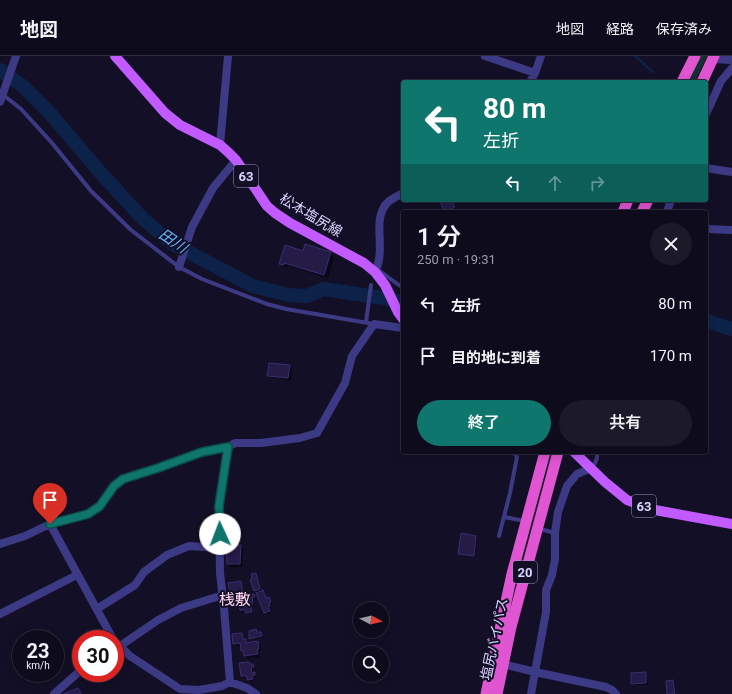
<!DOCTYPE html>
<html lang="ja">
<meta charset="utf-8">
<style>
body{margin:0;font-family:Roboto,"Noto Sans JP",sans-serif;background:#1c1929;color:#f1f3f6;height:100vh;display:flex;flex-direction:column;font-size:15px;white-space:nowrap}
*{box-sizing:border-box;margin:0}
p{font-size:13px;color:#9b9ba3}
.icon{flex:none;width:22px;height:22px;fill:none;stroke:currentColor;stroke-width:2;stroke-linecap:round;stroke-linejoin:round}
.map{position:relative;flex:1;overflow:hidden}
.drawer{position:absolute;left:401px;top:154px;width:307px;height:244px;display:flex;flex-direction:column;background:#0e0b1c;border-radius:4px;box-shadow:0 2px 10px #0003,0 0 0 1px #2e2b3b}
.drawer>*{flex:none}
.top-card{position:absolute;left:401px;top:24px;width:307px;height:122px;border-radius:4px;box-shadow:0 2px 10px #0003,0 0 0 1px #2e2b3b;background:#0f766e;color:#fff;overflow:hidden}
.needle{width:26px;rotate:97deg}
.controls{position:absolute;left:353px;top:546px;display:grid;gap:8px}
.controls a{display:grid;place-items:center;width:36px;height:36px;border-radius:50%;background:#0e0b1c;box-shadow:0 2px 10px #0003,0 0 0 1px #2e2b3b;font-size:20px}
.speed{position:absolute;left:12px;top:574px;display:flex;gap:8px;font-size:20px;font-weight:700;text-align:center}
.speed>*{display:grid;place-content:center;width:52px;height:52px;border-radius:50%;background:#0e0b1c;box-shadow:0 2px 10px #0003,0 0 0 1px #2e2b3b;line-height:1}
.speed small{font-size:10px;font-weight:400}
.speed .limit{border:6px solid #d22;background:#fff;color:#111}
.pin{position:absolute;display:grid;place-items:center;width:34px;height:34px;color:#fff;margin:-41px -17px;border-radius:50% 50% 50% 0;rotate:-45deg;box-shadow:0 0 4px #0007}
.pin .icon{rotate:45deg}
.me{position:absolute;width:44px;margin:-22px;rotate:358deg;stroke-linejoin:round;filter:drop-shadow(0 0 3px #0008)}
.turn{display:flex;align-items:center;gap:14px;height:84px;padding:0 16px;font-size:18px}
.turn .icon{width:52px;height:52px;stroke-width:2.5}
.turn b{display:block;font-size:28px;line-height:34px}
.lanes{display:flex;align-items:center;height:38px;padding:0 16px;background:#0003;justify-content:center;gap:20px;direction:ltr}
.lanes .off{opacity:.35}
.round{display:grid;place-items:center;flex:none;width:42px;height:42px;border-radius:21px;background:#1c1929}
.headline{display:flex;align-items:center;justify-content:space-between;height:68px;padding:0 16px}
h1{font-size:24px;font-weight:600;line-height:30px}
.action{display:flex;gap:8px;margin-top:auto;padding:8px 16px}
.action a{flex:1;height:46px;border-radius:24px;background:#0f766e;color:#fff;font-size:16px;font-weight:600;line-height:46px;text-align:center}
.action a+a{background:#1c1929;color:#f1f3f6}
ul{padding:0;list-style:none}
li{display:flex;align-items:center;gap:12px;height:52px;padding:0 16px}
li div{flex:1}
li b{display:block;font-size:15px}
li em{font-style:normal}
header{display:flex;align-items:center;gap:24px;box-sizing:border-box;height:56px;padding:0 20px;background:#0e0b1c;border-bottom:1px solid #2e2b3b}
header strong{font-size:19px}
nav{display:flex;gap:22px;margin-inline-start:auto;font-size:14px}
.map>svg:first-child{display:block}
.green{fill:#12302f}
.shadow{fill:#0007}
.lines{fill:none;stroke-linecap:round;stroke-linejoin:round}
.stream{stroke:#0c2248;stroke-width:2.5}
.river{stroke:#0c2248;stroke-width:14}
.building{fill:#241b47;stroke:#3b2d73}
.service{stroke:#3d3a85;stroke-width:4}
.minor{stroke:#3d3a85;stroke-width:8}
.primary{stroke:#c25bff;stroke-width:10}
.trunk{stroke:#e055d1;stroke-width:11}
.route-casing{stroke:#0a4d48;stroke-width:10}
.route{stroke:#0f766e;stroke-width:7}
.labels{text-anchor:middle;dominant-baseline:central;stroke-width:4;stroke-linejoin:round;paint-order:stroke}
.shield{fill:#130f26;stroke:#9e99be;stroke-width:1}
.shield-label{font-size:13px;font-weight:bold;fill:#d9d4ff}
.street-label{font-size:14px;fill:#d9d4ff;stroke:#130f26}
.water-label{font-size:15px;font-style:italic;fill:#62b6ff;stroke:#130f26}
.quarter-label{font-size:16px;fill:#ffd6f0;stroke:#130f26}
</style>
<header>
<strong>地図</strong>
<nav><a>地図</a><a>経路</a><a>保存済み</a></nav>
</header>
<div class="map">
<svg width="732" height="638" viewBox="0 0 732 638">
<rect width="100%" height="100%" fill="#130f26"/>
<path class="green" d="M699 0H707L695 26H686Z"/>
<path class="shadow" d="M440 144H457L453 147 456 152 447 156Z
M303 196 330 197 334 201 328 222 288 210 287 212 284 211 280 207Z
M289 310 292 313 291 324 271 322 268 320Z
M476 480 477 482 475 501 461 499 459 498Z
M241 490 243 493 242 511H230L227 508Z
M256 518 257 520 261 536 264 537 267 543 269 542 272 548 270 549 271 552 269 553 271 557 267 558 257 536 255 534Z
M241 526 242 528 245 541 254 539 256 540V542L253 543 254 549 252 550 253 557 248 558 246 555 242 556 241 554 238 541 233 542 232 540Z
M256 575 262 579 263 581 252 584 250 582Z
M242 578 248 588 258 586 261 589V595L259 596 260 601 248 602 242 594 241 590H237L234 587Z
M249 607 254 611V612H252L253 617 256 619V621H253L254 624 250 625 248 621 243 622 242 620Z
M646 617 647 619 648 629H634L632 628Z
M673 625 675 626 676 638H668Z"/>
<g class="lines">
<path class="stream" d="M635 0 653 16"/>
<path class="river" d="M0 14 24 31 49 56 99 115 142 162 173 188 253 230 289 239 307 240 323 233 384 242 403 246
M706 265 732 273"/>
</g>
<path class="building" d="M439 144H454L452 145 455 151 445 156Z
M467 154 487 155V156H467Z
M305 188 331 196 324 219 284 207V209L279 208 285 189 303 195Z
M269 307 290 309 288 322 267 320Z
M461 477 476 480 474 500 458 498Z
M226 489H241L240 508H227Z
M256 517 260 533 254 535 250 524 252 523 251 518Z
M241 525 243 538 231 541 228 527Z
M263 534 266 542 269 541 271 546 269 547 270 550 268 551 270 555 264 557 256 537Z
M254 538 255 541H252L253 548 251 549 252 556 246 557 245 554H240L237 541Z
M256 573 257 576H261L262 580 249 583V575Z
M242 577 243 583H246V587L258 585 259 593H257L258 598 244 600 243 595H241L240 587 233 588 232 578Z
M249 606 250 608H253L254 611H251L252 617 255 616V619L252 620 253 623 247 624V620H241L239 607Z
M646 616V627L631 628V617Z
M673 624 675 638H667L666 625Z
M78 632 81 638H63Z"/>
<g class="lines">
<path class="service" d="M2 38 21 53 52 87 91 135 131 174 179 211 202 223 267 248 286 253 374 268
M377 213 403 232
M366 266 371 229
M592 412C595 407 599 402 596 396
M504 461 525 465
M544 474 555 477
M499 480 510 437 517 401 513 396"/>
<path class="minor" d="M485 0 535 17
M713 3 732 4
M530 26 535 17 541 0
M0 46 16 0
M706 58 721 25 732 12
M220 89 228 0
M706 112 732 116
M667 156 671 144
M706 173 732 174
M179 211 192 171 213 132 236 104
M375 216C387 192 371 165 387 147 391 143 398 140 403 137
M228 391 219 450 220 517 224 552 230 626
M592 412 577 418 567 430 558 456 555 477V503L552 519 546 534V556L535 616 606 631 612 634 616 638
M50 468 113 583
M0 488 25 480 50 468 88 458 100 449 113 430 123 423 158 412 202 396 228 391 235 387H261L300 382 317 377 345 327 352 300 374 268 403 272
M96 552 100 551 135 529 144 516 167 499 189 490 220 492
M0 558 77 519
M115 585 130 600 180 633 199 634 222 630 230 626
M120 590 158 564 181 552 223 539
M502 608 535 616 531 638
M230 626 247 632 256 638
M54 638 81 614"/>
<path class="primary" d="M115 0 165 57 180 69 220 89 228 96 236 104 267 150 275 157 290 167 364 207 375 216 385 229 398 256 403 263
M574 396 605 426 627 444 655 454 732 468"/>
<path class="trunk" d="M682 26 695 0
M702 26 714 0
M623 156 628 144
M642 156 648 144
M486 638 512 518 545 396
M497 638 511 571 558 396"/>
</g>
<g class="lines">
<g class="route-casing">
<path id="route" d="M50 468 88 458 100 450 114 430 123 423 158 412 202 396 228 391 219 450 220 478"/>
</g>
<use href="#route" class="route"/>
</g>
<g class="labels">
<g class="shield">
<rect x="234" y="109" width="24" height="22" rx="3"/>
<rect x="632" y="439" width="24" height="22" rx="3"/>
<rect x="513" y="505" width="24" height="22" rx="3"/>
</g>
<g class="shield-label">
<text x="246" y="120">63</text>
<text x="644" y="450">63</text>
<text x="525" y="516">20</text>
</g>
<g class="street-label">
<text transform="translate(311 159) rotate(31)">松本塩尻線</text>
<text transform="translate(494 583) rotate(-78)">塩尻バイパス</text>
</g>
<g class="water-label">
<text transform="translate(173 185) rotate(34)">田川</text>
</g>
<g class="quarter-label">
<text x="235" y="543">桟敷</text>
</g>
</g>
</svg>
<div class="controls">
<a><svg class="needle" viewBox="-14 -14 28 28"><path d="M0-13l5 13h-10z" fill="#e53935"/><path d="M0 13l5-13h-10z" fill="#9b9ba3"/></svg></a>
<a><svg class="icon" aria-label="search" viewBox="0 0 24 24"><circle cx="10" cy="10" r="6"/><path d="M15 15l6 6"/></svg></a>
</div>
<div class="speed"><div>23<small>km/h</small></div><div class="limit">30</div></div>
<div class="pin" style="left:50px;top:468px;background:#d93025"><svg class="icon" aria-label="arrive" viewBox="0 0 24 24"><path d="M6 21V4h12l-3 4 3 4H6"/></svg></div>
<svg class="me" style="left:220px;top:478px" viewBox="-20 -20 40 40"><circle r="19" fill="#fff"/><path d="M0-13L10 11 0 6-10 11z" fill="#0f766e"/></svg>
<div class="top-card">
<div class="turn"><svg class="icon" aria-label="left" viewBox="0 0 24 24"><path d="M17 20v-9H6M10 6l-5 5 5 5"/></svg><div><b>80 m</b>左折</div></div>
<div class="lanes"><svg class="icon" aria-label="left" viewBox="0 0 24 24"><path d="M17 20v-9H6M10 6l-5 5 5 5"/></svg><svg class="icon off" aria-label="ahead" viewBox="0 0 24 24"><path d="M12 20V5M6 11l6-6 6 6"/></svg><svg class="icon off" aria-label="right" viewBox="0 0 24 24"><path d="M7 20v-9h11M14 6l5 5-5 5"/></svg></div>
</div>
<section class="drawer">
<div class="headline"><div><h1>1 分</h1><p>250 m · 19:31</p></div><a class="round"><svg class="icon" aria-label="close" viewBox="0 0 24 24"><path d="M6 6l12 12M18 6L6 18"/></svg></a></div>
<ul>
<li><svg class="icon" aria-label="left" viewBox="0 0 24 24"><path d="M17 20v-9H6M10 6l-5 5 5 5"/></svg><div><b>左折</b></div><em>80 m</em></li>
<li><svg class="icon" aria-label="arrive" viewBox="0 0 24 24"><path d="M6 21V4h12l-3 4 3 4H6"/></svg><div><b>目的地に到着</b></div><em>170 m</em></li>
</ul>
<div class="action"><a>終了</a><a>共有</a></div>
</section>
</div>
